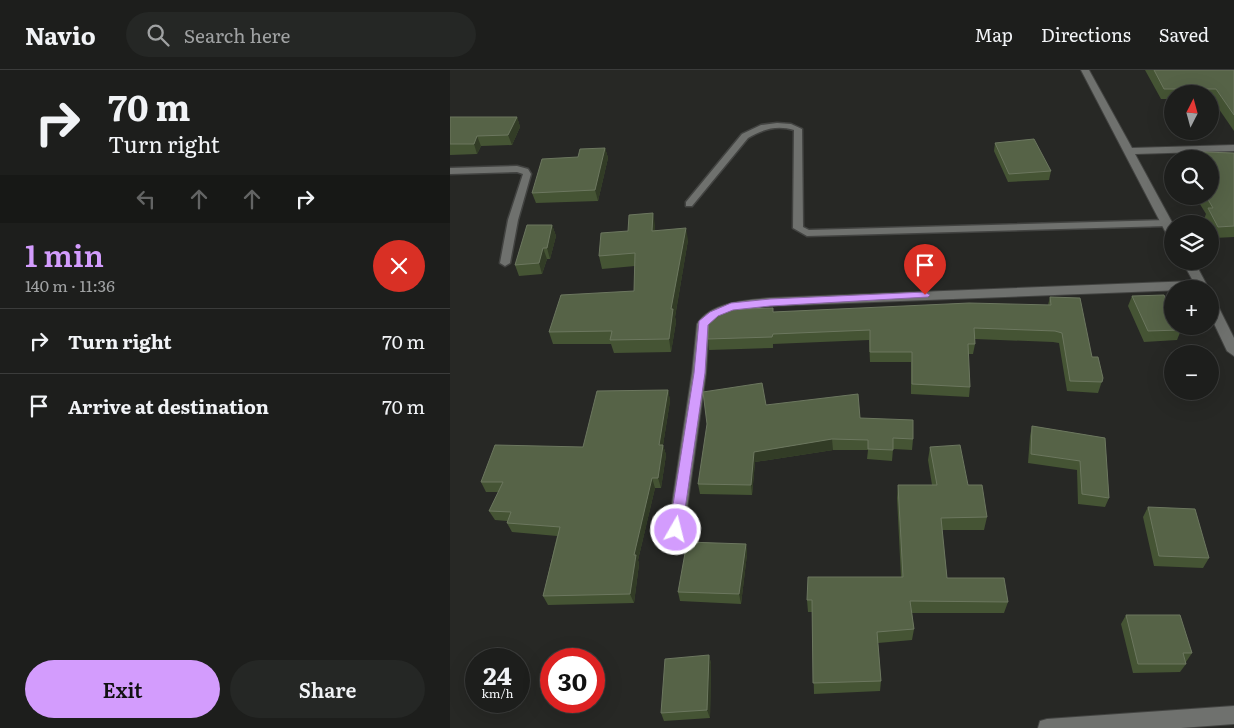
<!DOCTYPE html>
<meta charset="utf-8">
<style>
body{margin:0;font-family:Literata,serif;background:#252725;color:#f1f3f6;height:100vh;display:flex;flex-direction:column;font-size:19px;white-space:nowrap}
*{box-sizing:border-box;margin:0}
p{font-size:16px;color:#a0a2a3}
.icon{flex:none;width:28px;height:28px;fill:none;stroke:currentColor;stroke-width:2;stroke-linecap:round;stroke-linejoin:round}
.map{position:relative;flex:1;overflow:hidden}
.drawer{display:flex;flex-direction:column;background:#1d1e1c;width:450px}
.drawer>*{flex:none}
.hud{background:#1d1e1c;color:#f1f3f6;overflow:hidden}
.needle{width:32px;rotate:6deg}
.controls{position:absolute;left:714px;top:15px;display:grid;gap:10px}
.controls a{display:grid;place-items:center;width:55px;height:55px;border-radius:50%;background:#1d1e1c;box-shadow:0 5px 20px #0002,0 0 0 1px #3b3c3b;font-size:25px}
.speed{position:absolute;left:15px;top:578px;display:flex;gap:10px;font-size:25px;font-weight:700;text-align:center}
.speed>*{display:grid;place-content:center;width:65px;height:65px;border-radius:50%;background:#1d1e1c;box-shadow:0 5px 20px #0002,0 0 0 1px #3b3c3b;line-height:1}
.speed small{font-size:12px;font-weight:400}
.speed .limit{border:8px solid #d22;background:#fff;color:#111}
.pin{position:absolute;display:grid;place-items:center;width:42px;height:42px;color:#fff;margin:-51px -21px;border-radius:50% 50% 50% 0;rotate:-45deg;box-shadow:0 0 5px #0007}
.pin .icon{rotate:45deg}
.me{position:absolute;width:55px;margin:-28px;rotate:8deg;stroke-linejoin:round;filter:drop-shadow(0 0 4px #0008)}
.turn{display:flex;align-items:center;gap:18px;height:105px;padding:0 25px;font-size:22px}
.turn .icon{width:65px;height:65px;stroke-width:2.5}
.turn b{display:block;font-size:35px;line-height:42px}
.lanes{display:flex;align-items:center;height:48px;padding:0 25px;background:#0003;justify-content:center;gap:25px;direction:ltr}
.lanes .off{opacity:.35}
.round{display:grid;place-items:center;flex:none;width:52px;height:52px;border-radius:26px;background:#252725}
.overview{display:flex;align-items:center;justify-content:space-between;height:85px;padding:0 25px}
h1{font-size:30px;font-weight:600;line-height:38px;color:#d39cfd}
.action{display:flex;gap:10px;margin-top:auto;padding:10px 25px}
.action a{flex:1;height:58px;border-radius:30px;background:#d39cfd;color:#111;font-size:20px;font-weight:600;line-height:58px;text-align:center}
.action a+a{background:#252725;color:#f1f3f6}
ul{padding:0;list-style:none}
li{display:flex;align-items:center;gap:15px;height:65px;padding:0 25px;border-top:1px solid #3b3c3b}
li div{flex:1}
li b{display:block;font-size:19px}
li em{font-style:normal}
header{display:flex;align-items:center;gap:30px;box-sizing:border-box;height:70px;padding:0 25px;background:#1d1e1c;border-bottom:1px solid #3b3c3b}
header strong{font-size:24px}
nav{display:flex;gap:28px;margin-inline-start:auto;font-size:18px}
.search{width:350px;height:45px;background:#252725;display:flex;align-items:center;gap:12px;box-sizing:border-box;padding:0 18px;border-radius:28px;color:#a0a2a3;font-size:19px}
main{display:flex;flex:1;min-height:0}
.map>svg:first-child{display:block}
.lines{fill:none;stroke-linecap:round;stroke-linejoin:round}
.service-casing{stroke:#424341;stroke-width:3}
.minor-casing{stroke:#424341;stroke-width:2}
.service{fill:#6f716e;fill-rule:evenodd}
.minor{fill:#6f716e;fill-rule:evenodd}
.wall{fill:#455434}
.shaded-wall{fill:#323c26}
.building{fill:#566347;stroke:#6c775f}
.route{fill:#d39cfd;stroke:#8965a4}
</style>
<header>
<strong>Navio</strong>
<div class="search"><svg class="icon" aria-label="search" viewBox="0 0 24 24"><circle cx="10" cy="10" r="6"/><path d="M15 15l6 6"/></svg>Search here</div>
<nav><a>Map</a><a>Directions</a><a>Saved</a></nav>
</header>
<main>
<section class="drawer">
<div class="hud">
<div class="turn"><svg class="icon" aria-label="right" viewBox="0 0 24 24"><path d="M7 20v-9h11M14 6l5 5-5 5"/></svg><div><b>70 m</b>Turn right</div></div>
<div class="lanes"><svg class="icon off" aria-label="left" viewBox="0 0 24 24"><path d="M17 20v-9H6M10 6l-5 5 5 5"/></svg><svg class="icon off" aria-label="ahead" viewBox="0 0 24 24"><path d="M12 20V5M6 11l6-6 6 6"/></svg><svg class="icon off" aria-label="ahead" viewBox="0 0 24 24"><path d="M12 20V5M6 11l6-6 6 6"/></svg><svg class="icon" aria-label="right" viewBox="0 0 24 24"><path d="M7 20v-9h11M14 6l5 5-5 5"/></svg></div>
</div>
<div class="overview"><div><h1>1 min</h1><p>140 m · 11:36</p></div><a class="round" style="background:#d93025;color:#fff"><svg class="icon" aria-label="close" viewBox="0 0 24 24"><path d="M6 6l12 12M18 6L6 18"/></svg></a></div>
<ul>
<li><svg class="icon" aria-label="right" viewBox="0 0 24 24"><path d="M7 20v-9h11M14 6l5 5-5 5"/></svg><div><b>Turn right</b></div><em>70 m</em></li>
<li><svg class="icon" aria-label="arrive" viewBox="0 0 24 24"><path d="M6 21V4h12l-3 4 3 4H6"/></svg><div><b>Arrive at destination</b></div><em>70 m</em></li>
</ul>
<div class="action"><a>Exit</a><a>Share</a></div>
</section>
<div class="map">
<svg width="784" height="658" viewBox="0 0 784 658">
<rect width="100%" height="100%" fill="#272825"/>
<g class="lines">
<g class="service-casing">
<path id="service" d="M327 53 341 54 352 59 353 157 359 160 717 150 722 153 717 156 357 166 343 158 344 60C327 55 313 59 298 68L242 136H236V132L292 64 311 55Z
M67 96 78 99 81 104 68 150 60 193 55 196 50 193 58 150 73 104 67 102 0 104V98Z"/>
</g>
<g class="minor-casing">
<path id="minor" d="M631 0H639L682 78 784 75V81L685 84 723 154 722 166 716 163Z
M732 191H744L759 219 320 236C297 239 277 241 259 256L256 303 234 460 232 465 226 467 220 465 218 460 242 303 247 254C261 232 297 230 320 228L743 211Z
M760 228 766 232 784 268V286L777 281 760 245Z
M784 636V654L731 658H588L590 651 597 649Z"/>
</g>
<use href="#service" class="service"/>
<use href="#minor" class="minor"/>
</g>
<path class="wall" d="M695 0H784V61L762 29H760V24H722V29H711Z
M0 47H67L70 57 62 75 31 76 27 84 0 85Z
M545 73 601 101 599 110 558 112 544 81Z
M155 78 158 88 148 131 86 133 82 123 128 87Z
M753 82 784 83V167L764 168 760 160V154H756L754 149 756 144 745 126H760V89H750Z
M102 155 106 166 100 189H97L92 204 69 206 65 195Z
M205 155V160L238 170 225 247 226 252 221 282 164 283 161 274H103L99 262 184 221 185 196 152 199 149 186 178 161Z
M682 226 731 260 727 270 694 272 678 236Z
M600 227 642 287 653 308 648 323 617 321 609 273 603 272 525 269V274L523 284H518L520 317 519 327 461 324V292H420L419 270 323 274V278L259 280 258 269 323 242 598 235Z
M218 320 220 331 213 375 216 385 211 418H205L188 490 189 494 184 533 98 535 93 526 107 466 62 462 57 453V451L45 450 39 441 49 422H36L31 412 133 377Z
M316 335 463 369 462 380 443 379 442 391 417 389 418 380H383L305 392 302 425 250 424 248 414Z
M582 356 655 368 659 428 655 437 628 434 627 400 578 393 580 366Z
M480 377 518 415 537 447 534 460H492L497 508 558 532 554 543H462L464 559 462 570 428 573 431 611 430 621 364 624 362 542H358L357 530 451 507 447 428 448 415H482L478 390Z
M698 437 759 488 753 498 704 496 693 447Z
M296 474 297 484 291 534 230 531 228 522Z
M676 545 742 583 736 592V594L730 602 683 603 671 554Z
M259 585 261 594 260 648 214 651 211 643Z"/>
<path class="shaded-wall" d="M67 47 70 57 62 75 58 65Z
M27 66 31 76 27 84 24 74Z
M155 78 158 88 148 131 145 120Z
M203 143 205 155V173L202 161Z
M102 155 106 166 100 189 97 178Z
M236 158 238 170 225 247 226 252 221 282 219 269 221 239Z
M93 178 97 189 92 204 89 193Z
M218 320 220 331 213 375 216 385 211 418 208 408 209 375Z
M382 369 383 380 305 392 302 425 301 415 304 382Z
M202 408 205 418 188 490 189 494 184 533 180 524 184 485Z
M296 474 297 484 291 534 289 524Z
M259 585 261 594 260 648 257 640Z"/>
<path class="building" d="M704 0H784V45L766 19H714Z
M0 47H67L58 65 27 66 24 74H0Z
M584 69 601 101 559 104 545 73Z
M155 78 145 120 82 123 92 89 128 87 130 79Z
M753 82 784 83V156L768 157 758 138H763L756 126H760V111H765L760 98V89H756Z
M203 143 202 161 236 158 221 239H223L219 269 160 270 162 261 99 262 111 225 184 221 185 183 149 186 151 163 178 161 179 145Z
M77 155H102L97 178H93L89 193 65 195Z
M714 225 722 242V256H729L731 260 698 261 682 226Z
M600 227 630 228 642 287H648L653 308 652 312 620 311 612 263 605 261 524 258 525 274H518L520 317 462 314V282H420V260L323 264 322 267 258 269 259 247 269 240 323 238V242L519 233 601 235Z
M312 313 316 335 408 324 410 348 463 350V369L443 368V380L418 379V370L382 369 304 382 301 415 248 414 257 354 253 322Z
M218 320 209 375H213L208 408H202L184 485H186L180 524 93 526 110 457 57 453 61 442 39 441 53 412H31L45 375 133 377 147 321Z
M582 356 655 368 659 428 632 424 630 391 581 384Z
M510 375 518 415H532L537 447 491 448 497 508H554L558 532 460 531 464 559 427 562 431 611 363 613 362 530H357L358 507H453L448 415H487L480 377Z
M698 437 745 439 759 488 709 486Z
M237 472 296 474 289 524 228 522Z
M676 545H730L742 583H733L736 594H688Z
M259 585 257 640 211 643 215 589Z"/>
<path class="route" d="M475 222 480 225 478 227 320 236 283 240 268 246 258 255 255 303 232 460 226 466 221 464 219 460 244 303 249 251 260 242 281 233 320 229Z"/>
</svg>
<div class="controls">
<a><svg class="needle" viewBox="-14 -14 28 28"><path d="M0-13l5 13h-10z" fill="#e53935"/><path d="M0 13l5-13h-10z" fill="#a0a2a3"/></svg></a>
<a><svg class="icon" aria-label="search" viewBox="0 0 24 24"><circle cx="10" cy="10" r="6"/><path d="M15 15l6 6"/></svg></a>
<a><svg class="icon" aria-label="layers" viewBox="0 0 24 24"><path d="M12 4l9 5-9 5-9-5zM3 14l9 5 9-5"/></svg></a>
<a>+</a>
<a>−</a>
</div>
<div class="speed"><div>24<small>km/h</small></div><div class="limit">30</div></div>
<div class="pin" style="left:475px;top:225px;background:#d93025"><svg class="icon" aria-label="arrive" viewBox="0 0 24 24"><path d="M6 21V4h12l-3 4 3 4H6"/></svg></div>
<svg class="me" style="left:226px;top:460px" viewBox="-20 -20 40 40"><circle r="17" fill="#d39cfd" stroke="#fff" stroke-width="3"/><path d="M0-11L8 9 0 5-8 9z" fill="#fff"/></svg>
</div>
</main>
